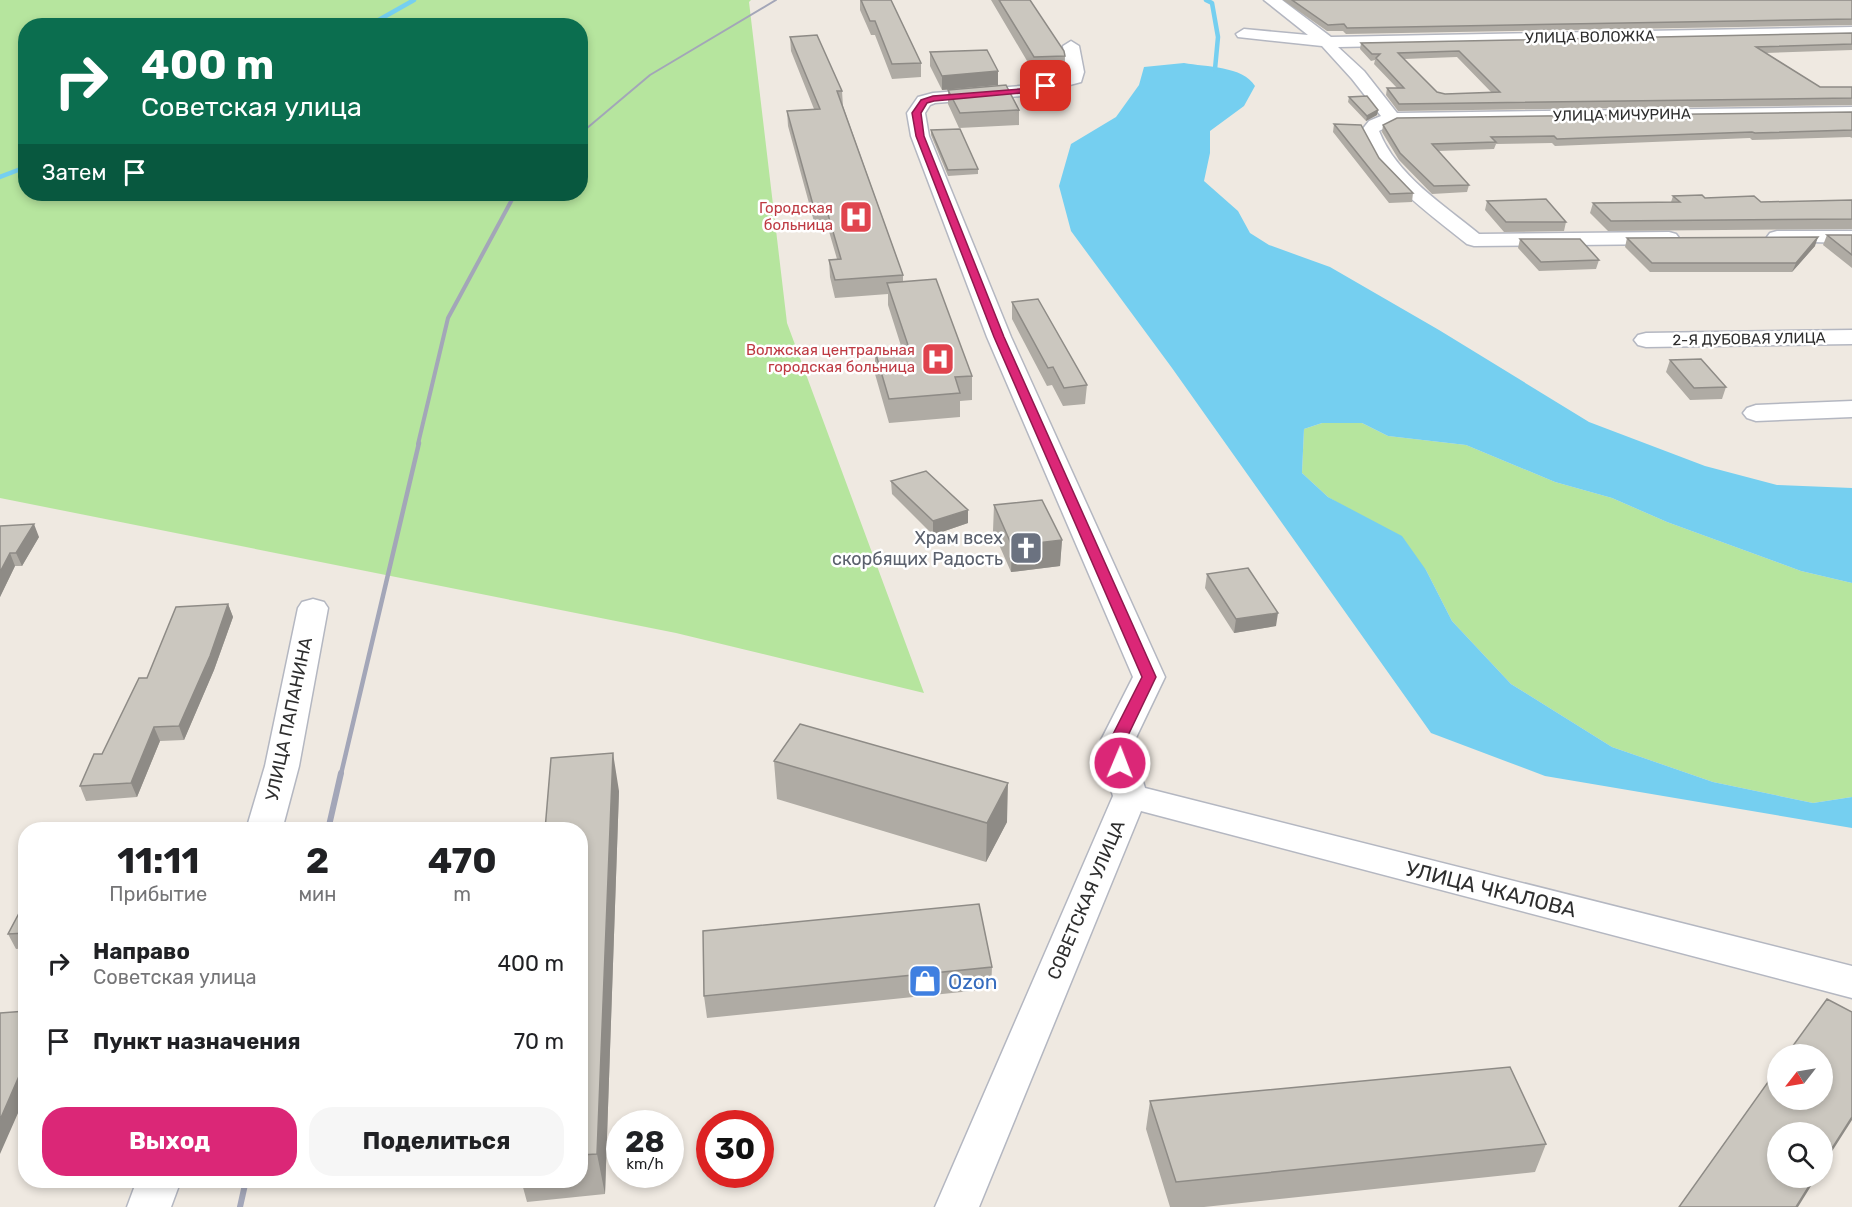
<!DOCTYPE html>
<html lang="ru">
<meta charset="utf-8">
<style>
body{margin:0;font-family:Rubik,sans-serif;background:#f6f6f6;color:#202124;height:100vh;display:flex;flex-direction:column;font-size:22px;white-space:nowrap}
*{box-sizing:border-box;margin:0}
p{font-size:20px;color:#757577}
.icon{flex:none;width:33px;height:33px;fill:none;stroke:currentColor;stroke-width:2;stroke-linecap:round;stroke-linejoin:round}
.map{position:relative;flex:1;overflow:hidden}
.details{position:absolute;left:18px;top:822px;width:570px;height:366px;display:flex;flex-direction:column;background:#fff;border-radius:24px;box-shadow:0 3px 9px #0003}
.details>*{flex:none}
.guide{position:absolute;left:18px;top:18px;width:570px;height:183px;border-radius:24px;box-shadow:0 3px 9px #0003;background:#0b6e4f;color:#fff;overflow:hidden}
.needle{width:39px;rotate:239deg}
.buttons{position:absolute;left:1767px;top:1044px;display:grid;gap:12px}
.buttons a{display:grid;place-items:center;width:66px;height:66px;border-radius:50%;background:#fff;box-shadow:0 3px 9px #0003;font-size:30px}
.speed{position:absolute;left:606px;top:1110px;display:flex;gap:12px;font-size:30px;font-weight:700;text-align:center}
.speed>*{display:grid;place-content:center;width:78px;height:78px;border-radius:50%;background:#fff;box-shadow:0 3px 9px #0003;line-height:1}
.speed small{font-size:15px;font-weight:400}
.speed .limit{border:9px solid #d22;background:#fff;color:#111}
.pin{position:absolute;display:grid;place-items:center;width:51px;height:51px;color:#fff;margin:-26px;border-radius:12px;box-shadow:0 3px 9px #0006}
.me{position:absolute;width:66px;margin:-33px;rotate:1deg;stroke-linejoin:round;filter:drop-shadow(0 0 4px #0008)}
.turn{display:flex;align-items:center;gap:21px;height:126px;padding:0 24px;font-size:27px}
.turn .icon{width:78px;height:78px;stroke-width:2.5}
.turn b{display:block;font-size:42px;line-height:51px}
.then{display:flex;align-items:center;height:57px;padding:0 24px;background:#0003;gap:12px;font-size:22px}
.eta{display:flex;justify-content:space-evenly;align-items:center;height:102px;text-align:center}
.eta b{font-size:36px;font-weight:700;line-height:42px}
.cta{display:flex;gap:12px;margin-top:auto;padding:12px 24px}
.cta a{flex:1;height:69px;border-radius:24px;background:#db2777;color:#fff;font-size:24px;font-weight:700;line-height:69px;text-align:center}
.cta a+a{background:#f6f6f6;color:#202124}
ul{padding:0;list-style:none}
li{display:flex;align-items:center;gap:18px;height:78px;padding:0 24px}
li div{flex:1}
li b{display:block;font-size:22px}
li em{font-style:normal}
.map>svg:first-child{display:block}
.green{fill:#b6e59e;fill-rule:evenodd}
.water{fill:#75cff0}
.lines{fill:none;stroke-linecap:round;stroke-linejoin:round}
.stream{stroke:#75cff0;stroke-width:4.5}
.minor-casing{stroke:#b4b7c1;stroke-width:3}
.minor{fill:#fff;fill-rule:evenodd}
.rail-far3{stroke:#a3a6b8;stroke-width:2}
.rail-far2{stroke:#a3a6b8;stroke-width:4}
.rail-far1{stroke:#a3a6b8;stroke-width:4.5}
.rail{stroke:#a3a6b8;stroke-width:6}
.wall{fill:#afaba4;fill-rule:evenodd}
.shaded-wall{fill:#8e8b86}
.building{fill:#cbc7bf;stroke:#8e8b86;stroke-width:1.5;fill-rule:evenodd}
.route{fill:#db2777;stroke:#8e194d;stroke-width:1.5}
.labels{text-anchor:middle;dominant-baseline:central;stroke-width:5;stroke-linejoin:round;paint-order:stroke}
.far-street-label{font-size:15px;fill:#2e2e2e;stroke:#fff}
.far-health-label{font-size:15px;fill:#be3a42;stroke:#fff;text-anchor:end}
.worship-label{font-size:18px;fill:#5b616d;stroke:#fff;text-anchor:end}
.street-label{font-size:18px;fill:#2e2e2e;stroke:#fff}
.near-street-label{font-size:21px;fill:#2e2e2e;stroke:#fff}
.near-shop-label{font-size:21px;fill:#366cbe;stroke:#fff;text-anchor:start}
</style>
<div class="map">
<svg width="1852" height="1207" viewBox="0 0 1852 1207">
<rect width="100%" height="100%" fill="#efe9e1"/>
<path class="green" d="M0 0H751L749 2 787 323 924 693 676 633 0 498ZM26 26H580V194H26Z
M1322 423H1362L1388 436 1466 445 1555 482 1612 498 1667 522 1801 571 1852 583V797L1813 803 1713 782 1612 747 1511 684 1452 621 1426 570 1360 516 1328 497 1302 473 1304 429Z"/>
<path class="water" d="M1184 63C1206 67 1243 66 1255 86L1244 106 1210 131V153L1204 181 1238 211 1250 233 1269 245 1330 267 1439 330 1589 422 1705 466 1777 485 1852 488V583L1801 571 1667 522 1612 498 1555 482 1466 445 1388 436 1362 423H1322L1304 429 1302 473 1328 497 1402 536 1426 570 1452 621 1511 684 1612 747 1713 782 1813 803 1852 797V828L1545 776 1431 733 1172 368 1071 231 1059 186 1071 144 1116 117 1139 85 1144 67Z"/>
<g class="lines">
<path class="stream" d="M1206 0 1212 3 1218 37 1215 69
M368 26 414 0
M0 177 26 167"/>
<g class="minor-casing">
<path id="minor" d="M1264 0H1282L1331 37 1852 27V37L1338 47 1364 71 1397 113 1852 107V117L1395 123 1379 131C1396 175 1444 205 1479 234L1669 232 1676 234 1679 238 1676 242 1669 244 1474 246 1467 244C1429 213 1378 179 1361 131L1369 121 1381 116 1352 79 1322 46 1238 37 1236 34 1244 29 1308 35Z
M1071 41 1079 46 1084 72 1081 82 1033 95 935 103 930 105 925 113 929 136 1011 337 1165 677 1132 746 1145 788 1852 966V998L1141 811 979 1207H935L1113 796 1098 746 1133 677 987 337 911 136 907 113 918 97 933 93 1032 85 1067 75 1063 46Z
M1777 231H1852V243L1770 241 1767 237 1770 233Z
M1852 330V344L1646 347 1638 345 1634 340 1638 335 1646 333Z
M1852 401V417L1756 421 1747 418 1743 413 1747 408 1756 405Z
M313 599 324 602 328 608 299 766 282 830H246L265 766 298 608 302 602Z
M137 1180H181L171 1207H127Z"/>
</g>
<use href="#minor" class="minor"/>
<path class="rail-far3" d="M580 134 650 75 776 0"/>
<path class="rail-far2" d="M418 444 448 318 515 194"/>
<path class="rail-far1" d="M341 774 419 443"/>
<path class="rail" d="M328 830 341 773
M240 1207 246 1180"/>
</g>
<path class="wall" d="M860 0H891L921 63V77L892 79 875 35H871L860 10Z
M991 0H1030L1065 56 1064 70 1033 71Z
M1283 0H1852V25L1346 34 1343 31H1327Z
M1852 33V50L1766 53 1820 87H1852V105L1398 111 1386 95 1387 88H1397L1374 64 1375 60 1371 61 1360 49 1361 43ZM1457 57 1492 93 1445 94 1437 92 1404 59Z
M790 37 842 91 843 106 903 275V282L972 376V400L960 401V417L889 423 875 374V351L902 349 888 305V294L835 298 830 277 829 260 837 259 828 228 816 229 788 126 787 111 814 109 791 51Z
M930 52 998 85 942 90 930 66Z
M948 90 1019 110V125L959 128 948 104Z
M1349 97 1378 110 1377 115 1366 121 1348 102Z
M1852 112V138L1850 137 1752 140 1750 138 1555 146 1552 143 1496 144 1494 149 1438 151 1469 185 1467 192 1432 194 1399 160 1382 132 1383 125Z
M1334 124 1379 158 1413 193 1412 202 1389 203 1333 132Z
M931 130 978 169V174L948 176 931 135Z
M1673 196 1761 202 1852 200V229L1608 231 1590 213 1593 203 1671 202Z
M1487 201 1566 222 1564 231 1504 232 1485 210Z
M1827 235H1852V268L1823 245Z
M1627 238 1815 246 1792 272H1650L1625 247Z
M1520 239 1599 260 1596 269 1539 271 1518 248Z
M1012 302 1087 385 1085 404 1063 406 1052 385 1047 386 1012 319Z
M1670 360 1726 387 1722 399 1690 400 1666 372Z
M891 481 968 510V523L933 535 892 494Z
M994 505 1062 540 1060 566 1011 572 993 531Z
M0 526 39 537 22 566H15L0 597Z
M1207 574 1276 626 1234 633 1205 588Z
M228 604 233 617 214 670 184 740 160 741 137 797 86 801 80 786 102 754 147 678Z
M774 761 1007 822 986 862 777 799Z
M619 791 605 1194 527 1202 521 1180H580V830Z
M26 900V948L16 949 8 934Z
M992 967 991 989 707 1018 704 996Z
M1150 1101 1546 1144 1535 1172 1204 1207H1170L1146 1129Z"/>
<path class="shaded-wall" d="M998 71V85L942 90V76Z
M1378 110 1377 115 1366 121 1367 116Z
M1818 237 1815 246 1792 272 1796 263Z
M968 510V523L933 535V521Z
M34 524 39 537 22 566 16 553Z
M1062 540 1060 566 1011 572 1012 546Z
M10 553 15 566 0 597V572Z
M228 604 233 617 214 670 184 740 179 726Z
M1278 613 1276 626 1234 633 1236 619Z
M154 727 160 741 137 797 131 783Z
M613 753 619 791 605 1194 597 1154Z
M1008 783 1007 822 986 862 987 823Z
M23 1067 26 1071V1095L0 1154V1120Z
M1852 1117V1120L1822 1167V1164Z
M1814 1178H1816L1798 1207H1796Z"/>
<path class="building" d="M861 0H891L921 63 892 64 875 21H870Z
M999 0H1030L1064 51 1065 56 1034 57Z
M1292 0H1852V19L1347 28 1344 24 1328 25Z
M1852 33V44L1756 47 1820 87H1852V98L1399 104 1387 88H1404L1376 58 1380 54H1372L1361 43ZM1459 51 1500 92 1445 94 1437 92 1398 53Z
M817 35 842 91H837L903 275 835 280 829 260 841 259 827 211 815 212 787 111 820 109 790 37Z
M987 50 998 71 942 76 930 52Z
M1006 85 1019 110 960 113 948 90Z
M1367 96 1378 110 1367 116 1349 97Z
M1852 112V130L1755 133 1752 132 1557 139 1554 136 1491 137 1496 142 1432 144 1469 185 1434 186 1400 153 1383 125 1397 118Z
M1334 124 1361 125 1379 158 1413 193 1390 194Z
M960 129 978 169 948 170 931 130Z
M1702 195 1705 198 1754 196 1761 202 1852 200V219L1611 221 1593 203 1680 202 1673 196Z
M1546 199 1566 222H1506L1487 201Z
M1827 235H1852V255Z
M1818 237 1796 263H1652L1627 238Z
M1520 239H1580L1599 260 1541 262Z
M936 279 972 376 955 377 960 393 889 399 875 351 909 348 887 283Z
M1038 299 1087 385 1064 388 1053 367 1048 368 1012 302Z
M1701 359 1726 387 1694 388 1670 360Z
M926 471 968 510 933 521 891 481Z
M1042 500 1062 540 1012 546 994 505Z
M34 524 16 553H10L0 572V526Z
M1248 568 1278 613 1236 619 1207 574Z
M228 604 210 656 179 726 154 727 131 783 80 786 94 754H102L139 678H147L176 607Z
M800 724 1008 783 987 823 774 761Z
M613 753 597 1154 580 1155V830H545L551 758Z
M26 900V933L8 934Z
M979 904 992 967 704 996 703 931Z
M1827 999 1852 1012V1117L1822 1164V1132H1778V1178H1814L1796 1207H1679L1778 1068V1100H1822V1054H1787Z
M26 1011V1067H23L0 1120V1013Z
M1510 1067 1546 1144 1176 1182 1150 1101Z"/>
<path class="route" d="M1046 83 1048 84V87L1033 92 934 101 927 103 921 113 924 136 1004 337 1156 677 1123 746 1128 763 1120 768 1112 763 1107 746 1142 677 994 337 916 136 912 113 921 100 933 96 1032 88Z"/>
<defs>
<g id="hospital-square" transform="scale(1.725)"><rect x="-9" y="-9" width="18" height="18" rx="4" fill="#e0444e" stroke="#fff"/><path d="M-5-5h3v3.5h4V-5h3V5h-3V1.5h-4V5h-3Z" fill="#fff"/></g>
<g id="church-square" transform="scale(1.725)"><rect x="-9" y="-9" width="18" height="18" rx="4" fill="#6b7280" stroke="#fff"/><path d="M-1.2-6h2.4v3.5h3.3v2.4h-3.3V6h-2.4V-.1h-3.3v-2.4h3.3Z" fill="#fff"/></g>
<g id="shop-square" transform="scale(1.725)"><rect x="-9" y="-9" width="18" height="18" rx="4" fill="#3f7fe0" stroke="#fff"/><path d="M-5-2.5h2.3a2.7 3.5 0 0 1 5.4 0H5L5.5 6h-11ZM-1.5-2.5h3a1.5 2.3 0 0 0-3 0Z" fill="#fff"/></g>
</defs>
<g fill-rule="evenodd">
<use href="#hospital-square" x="856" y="217"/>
<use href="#hospital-square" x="938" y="359"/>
<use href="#church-square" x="1026" y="548"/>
<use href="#shop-square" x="925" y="981"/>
</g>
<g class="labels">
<g class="far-street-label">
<text transform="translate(1590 37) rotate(-1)">УЛИЦА ВОЛОЖКА</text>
<text transform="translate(1622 115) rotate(-1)">УЛИЦА МИЧУРИНА</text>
<text transform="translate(1749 339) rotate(-1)">2-Я ДУБОВАЯ УЛИЦА</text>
</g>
<g class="far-health-label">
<text x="833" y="208">Городская<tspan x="833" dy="17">больница</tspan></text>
<text x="915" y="350">Волжская центральная<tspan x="915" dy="17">городская больница</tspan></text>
</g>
<g class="worship-label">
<text x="1003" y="538">Храм всех<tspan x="1003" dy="21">скорбящих Радость</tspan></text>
</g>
<g class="street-label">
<text transform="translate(289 719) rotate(-78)">УЛИЦА ПАПАНИНА</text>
<text transform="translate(1086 900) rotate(-67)">СОВЕТСКАЯ УЛИЦА</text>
</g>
<g class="near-street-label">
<text transform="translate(1491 889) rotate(14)">УЛИЦА ЧКАЛОВА</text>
</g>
<g class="near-shop-label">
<text x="948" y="981">Ozon</text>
</g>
</g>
</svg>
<div class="buttons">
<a><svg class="needle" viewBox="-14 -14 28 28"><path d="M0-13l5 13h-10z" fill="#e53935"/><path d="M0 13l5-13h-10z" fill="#757577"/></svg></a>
<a><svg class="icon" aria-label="search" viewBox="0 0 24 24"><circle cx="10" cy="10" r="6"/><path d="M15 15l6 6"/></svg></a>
</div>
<div class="speed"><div>28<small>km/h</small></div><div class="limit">30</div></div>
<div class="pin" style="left:1046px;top:86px;background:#d93025"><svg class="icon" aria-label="arrive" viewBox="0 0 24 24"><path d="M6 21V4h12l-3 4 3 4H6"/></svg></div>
<svg class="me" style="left:1120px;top:763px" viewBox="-20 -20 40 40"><circle r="17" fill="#db2777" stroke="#fff" stroke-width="3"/><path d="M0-11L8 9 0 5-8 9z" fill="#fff"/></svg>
<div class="guide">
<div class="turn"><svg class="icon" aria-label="right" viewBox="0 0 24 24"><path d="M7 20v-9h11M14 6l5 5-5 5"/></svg><div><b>400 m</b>Советская улица</div></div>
<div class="then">Затем<svg class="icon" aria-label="arrive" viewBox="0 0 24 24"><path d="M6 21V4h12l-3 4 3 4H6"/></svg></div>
</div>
<section class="details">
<div class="eta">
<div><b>11:11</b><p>Прибытие</p></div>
<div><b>2</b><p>мин</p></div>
<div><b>470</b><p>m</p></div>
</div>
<ul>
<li><svg class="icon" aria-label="right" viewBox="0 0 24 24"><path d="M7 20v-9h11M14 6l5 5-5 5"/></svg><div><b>Направо</b><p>Советская улица</p></div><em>400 m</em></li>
<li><svg class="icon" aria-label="arrive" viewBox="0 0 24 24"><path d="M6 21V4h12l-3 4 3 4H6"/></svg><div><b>Пункт назначения</b></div><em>70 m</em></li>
</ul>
<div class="cta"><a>Выход</a><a>Поделиться</a></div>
</section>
</div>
